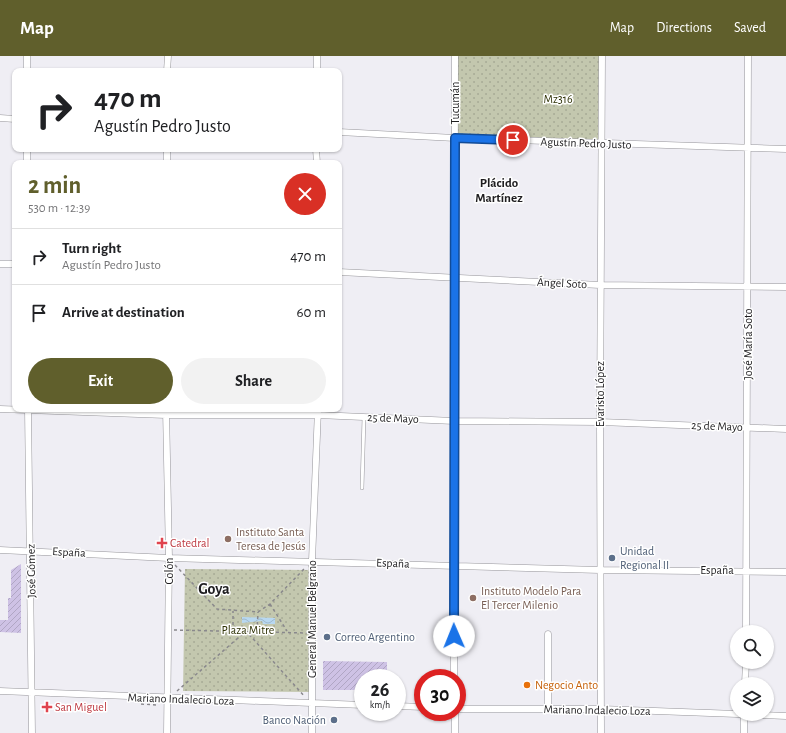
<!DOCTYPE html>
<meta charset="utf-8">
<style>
body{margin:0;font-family:"Alegreya Sans",sans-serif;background:#f2f2f2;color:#202124;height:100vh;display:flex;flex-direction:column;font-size:15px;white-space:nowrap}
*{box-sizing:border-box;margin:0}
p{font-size:13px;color:#757577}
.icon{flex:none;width:22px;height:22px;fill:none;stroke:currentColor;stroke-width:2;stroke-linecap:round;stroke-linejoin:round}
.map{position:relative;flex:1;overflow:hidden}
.side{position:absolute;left:12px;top:104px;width:330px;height:252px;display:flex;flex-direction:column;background:#fff;border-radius:8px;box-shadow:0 1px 3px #0004}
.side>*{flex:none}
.hud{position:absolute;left:12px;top:12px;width:330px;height:84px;border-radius:8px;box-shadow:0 1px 3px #0004;background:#fff;color:#202124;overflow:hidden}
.tools{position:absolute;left:730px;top:569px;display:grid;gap:8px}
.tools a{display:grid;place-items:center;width:44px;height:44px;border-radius:50%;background:#fff;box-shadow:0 1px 3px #0004;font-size:20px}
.speed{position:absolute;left:354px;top:613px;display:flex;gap:8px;font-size:20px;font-weight:700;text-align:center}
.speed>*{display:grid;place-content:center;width:52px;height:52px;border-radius:50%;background:#fff;box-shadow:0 1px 3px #0004;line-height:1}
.speed small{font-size:10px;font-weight:400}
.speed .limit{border:6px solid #d22;background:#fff;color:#111}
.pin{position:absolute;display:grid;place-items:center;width:34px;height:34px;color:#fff;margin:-17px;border:2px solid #fff;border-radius:50%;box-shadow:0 1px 4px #0007}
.me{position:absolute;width:44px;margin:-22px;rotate:359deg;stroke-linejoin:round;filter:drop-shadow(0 0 3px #0008)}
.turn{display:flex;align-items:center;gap:14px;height:84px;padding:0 16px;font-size:18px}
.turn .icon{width:52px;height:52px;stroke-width:2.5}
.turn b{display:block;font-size:28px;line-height:34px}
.round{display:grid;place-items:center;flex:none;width:42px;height:42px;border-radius:21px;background:#f2f2f2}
.summary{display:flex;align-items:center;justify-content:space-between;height:68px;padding:0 16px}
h1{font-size:24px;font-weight:700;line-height:30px;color:#605f2c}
.action{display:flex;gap:8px;margin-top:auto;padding:8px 16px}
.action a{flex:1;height:46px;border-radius:24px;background:#605f2c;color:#fff;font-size:16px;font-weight:700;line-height:46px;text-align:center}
.action a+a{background:#f2f2f2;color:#202124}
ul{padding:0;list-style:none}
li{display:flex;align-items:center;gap:12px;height:56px;padding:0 16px;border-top:1px solid #e0e0e0}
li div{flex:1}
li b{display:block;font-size:15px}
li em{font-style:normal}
header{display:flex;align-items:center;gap:24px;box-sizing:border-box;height:56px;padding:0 20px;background:#605f2c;color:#fff}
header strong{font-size:19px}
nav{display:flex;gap:22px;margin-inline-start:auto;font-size:14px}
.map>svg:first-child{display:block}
.grass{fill:url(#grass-dots)}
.water{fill:url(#water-waves)}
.building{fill:url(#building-hatch)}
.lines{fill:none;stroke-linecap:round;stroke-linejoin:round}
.lane-casing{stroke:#96959a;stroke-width:4}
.street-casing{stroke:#96959a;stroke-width:7}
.path{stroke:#89888c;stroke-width:1.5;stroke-dasharray:3 3;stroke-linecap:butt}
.lane{stroke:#fff;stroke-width:3}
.street{stroke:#fff;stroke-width:6}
.route-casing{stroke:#114b97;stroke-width:10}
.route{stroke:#1a73e8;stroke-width:7}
.education-dot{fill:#8d6e63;stroke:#fff;stroke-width:1.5}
.health-dot{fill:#e0444e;stroke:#fff;stroke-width:1.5}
.service-dot{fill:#5c6f8a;stroke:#fff;stroke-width:1.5}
.food-dot{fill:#e8710a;stroke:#fff;stroke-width:1.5}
.labels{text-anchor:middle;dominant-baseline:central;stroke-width:3;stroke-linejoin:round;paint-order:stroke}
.park-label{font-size:12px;fill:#2d3003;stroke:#fff}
.street-label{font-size:12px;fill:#1f1e20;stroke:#fff}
.education-label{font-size:12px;fill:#785e54;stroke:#fff;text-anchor:start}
.health-label{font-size:12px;fill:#be3a42;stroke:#fff;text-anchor:start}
.service-label{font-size:12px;fill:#4e5e75;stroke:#fff;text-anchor:start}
.food-label{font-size:12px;fill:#c56008;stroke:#fff;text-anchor:start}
.neighbourhood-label{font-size:13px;font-weight:bold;fill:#1f1e20;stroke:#fff}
.district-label{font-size:16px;font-weight:bold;fill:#1f1e20;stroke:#fff}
</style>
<header>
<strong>Map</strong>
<nav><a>Map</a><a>Directions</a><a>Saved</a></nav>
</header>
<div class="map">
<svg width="786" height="677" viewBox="0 0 786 677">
<defs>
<pattern id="grass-dots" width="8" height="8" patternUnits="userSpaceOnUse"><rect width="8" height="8" fill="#c3c7ae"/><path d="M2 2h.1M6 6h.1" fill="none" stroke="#a7aa95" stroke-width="1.8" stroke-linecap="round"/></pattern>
<pattern id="water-waves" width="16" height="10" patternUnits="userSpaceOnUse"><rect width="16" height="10" fill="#b8d8f1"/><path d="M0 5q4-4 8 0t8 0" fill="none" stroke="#9eb9ce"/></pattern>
<pattern id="building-hatch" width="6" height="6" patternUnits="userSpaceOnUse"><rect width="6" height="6" fill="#cec2e5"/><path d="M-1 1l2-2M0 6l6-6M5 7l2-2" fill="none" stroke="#b0a6c4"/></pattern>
</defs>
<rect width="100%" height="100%" fill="#efeef4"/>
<path class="grass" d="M455 0H602L601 87 455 82Z
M185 513 312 514 311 636 183 635Z"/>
<path class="water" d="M242 561 275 562V568H263L262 565 242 567Z"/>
<path class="building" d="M21 508V577L0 576V564H8V542H11V514Z
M323 605 387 606V622H363V634H323Z"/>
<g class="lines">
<g class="lane-casing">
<path id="lane" d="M362 432 364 361"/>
</g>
<g class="street-casing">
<path id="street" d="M27 15V0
M167 15 168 0
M317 15V0
M0 62 15 63
M339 76 455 82 786 93
M27 93V107
M167 93V107
M316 93 317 107
M0 208H15
M339 216 600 229 786 231
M0 353 166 359H318L454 365 600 366 786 373
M28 353 32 677
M166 353 169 502 167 677
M0 494 169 502 600 514 786 516
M746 576 748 0
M548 578V653
M454 622 455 0
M745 628 746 606
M0 635 363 649
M397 650 423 651
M457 653H601L737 658
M455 656V677
M738 658 786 660
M312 677V505L318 353
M601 677 600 366 602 0
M744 677V658"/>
</g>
<path class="path" d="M175 509 217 553 258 556 270 548 305 512
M270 548 287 575
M174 574 307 577
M233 575V555
M257 575 258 556
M177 635 246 575 305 641
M141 648 157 649"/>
<use href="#lane" class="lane"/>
<use href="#street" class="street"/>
</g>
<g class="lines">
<g class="route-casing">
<path id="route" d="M454 580 455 82 513 84"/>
</g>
<use href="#route" class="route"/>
</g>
<g class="education-dot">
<circle cx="228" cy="483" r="4"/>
<circle cx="473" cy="542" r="4"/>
</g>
<g class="health-dot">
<path d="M160 481h4v4h4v4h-4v4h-4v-4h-4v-4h4z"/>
<path d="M45 645h4v4h4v4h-4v4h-4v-4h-4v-4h4z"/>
</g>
<g class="service-dot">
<circle cx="612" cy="502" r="4"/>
<circle cx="327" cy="581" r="4"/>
<circle cx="334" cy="664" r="4"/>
</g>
<circle class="food-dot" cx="527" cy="629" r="4"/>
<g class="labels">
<g class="park-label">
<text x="558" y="43">Mz316</text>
<text x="248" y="574">Plaza Mitre</text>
</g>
<g class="street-label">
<text transform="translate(455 47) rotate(-90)">Tucumán</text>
<text transform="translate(586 87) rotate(2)">Agustín Pedro Justo</text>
<text transform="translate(562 227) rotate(3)">Ángel Soto</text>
<text transform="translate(748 288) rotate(-90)">José María Soto</text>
<text transform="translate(600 338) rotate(-90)">Evaristo López</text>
<text transform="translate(393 362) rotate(2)">25 de Mayo</text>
<text transform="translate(717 370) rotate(2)">25 de Mayo</text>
<text transform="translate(69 496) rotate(3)">España</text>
<text transform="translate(393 507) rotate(2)">España</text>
<text x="717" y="514">España</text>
<text transform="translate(31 515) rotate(-91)">José Gómez</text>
<text transform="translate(169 515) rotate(-90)">Colón</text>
<text transform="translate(312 563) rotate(-90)">General Manuel Belgrano</text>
<text transform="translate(181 643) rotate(2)">Mariano Indalecio Loza</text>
<text transform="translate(597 654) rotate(1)">Mariano Indalecio Loza</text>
</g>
<g class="education-label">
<text x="236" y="476">Instituto Santa<tspan x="236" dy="14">Teresa de Jesús</tspan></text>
<text x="481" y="535">Instituto Modelo Para<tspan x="481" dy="14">El Tercer Milenio</tspan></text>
</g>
<g class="health-label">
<text x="170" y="487">Catedral</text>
<text x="55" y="651">San Miguel</text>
</g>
<g class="service-label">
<text x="620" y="495">Unidad<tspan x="620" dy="14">Regional II</tspan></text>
<text x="335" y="581">Correo Argentino</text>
<text x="326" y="664" text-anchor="end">Banco Nación</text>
</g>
<g class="food-label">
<text x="535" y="629">Negocio Anto</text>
</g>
<g class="neighbourhood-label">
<text x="499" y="127">Plácido<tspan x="499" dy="15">Martínez</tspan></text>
</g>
<g class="district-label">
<text x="214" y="533">Goya</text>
</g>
</g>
</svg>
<div class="tools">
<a><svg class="icon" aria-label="search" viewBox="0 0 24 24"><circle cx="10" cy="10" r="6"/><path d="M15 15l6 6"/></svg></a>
<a><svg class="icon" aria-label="layers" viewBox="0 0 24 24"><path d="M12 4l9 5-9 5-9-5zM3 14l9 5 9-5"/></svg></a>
</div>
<div class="speed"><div>26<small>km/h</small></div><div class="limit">30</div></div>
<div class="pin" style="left:513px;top:84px;background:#d93025"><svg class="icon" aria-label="arrive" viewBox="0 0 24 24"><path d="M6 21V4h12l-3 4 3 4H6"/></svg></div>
<svg class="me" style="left:454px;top:580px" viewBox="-20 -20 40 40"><circle r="19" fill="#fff"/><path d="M0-13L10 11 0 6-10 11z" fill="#1a73e8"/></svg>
<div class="hud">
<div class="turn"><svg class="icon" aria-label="right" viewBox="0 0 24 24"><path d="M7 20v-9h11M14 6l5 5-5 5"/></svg><div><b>470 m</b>Agustín Pedro Justo</div></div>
</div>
<section class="side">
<div class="summary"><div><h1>2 min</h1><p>530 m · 12:39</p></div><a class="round" style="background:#d93025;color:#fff"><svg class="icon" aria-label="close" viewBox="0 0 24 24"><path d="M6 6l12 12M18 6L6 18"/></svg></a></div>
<ul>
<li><svg class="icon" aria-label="right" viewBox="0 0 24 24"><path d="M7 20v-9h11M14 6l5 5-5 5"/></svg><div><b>Turn right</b><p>Agustín Pedro Justo</p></div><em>470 m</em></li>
<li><svg class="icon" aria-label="arrive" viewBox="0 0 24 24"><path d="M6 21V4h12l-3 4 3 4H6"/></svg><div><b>Arrive at destination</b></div><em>60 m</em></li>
</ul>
<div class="action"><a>Exit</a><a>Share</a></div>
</section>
</div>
